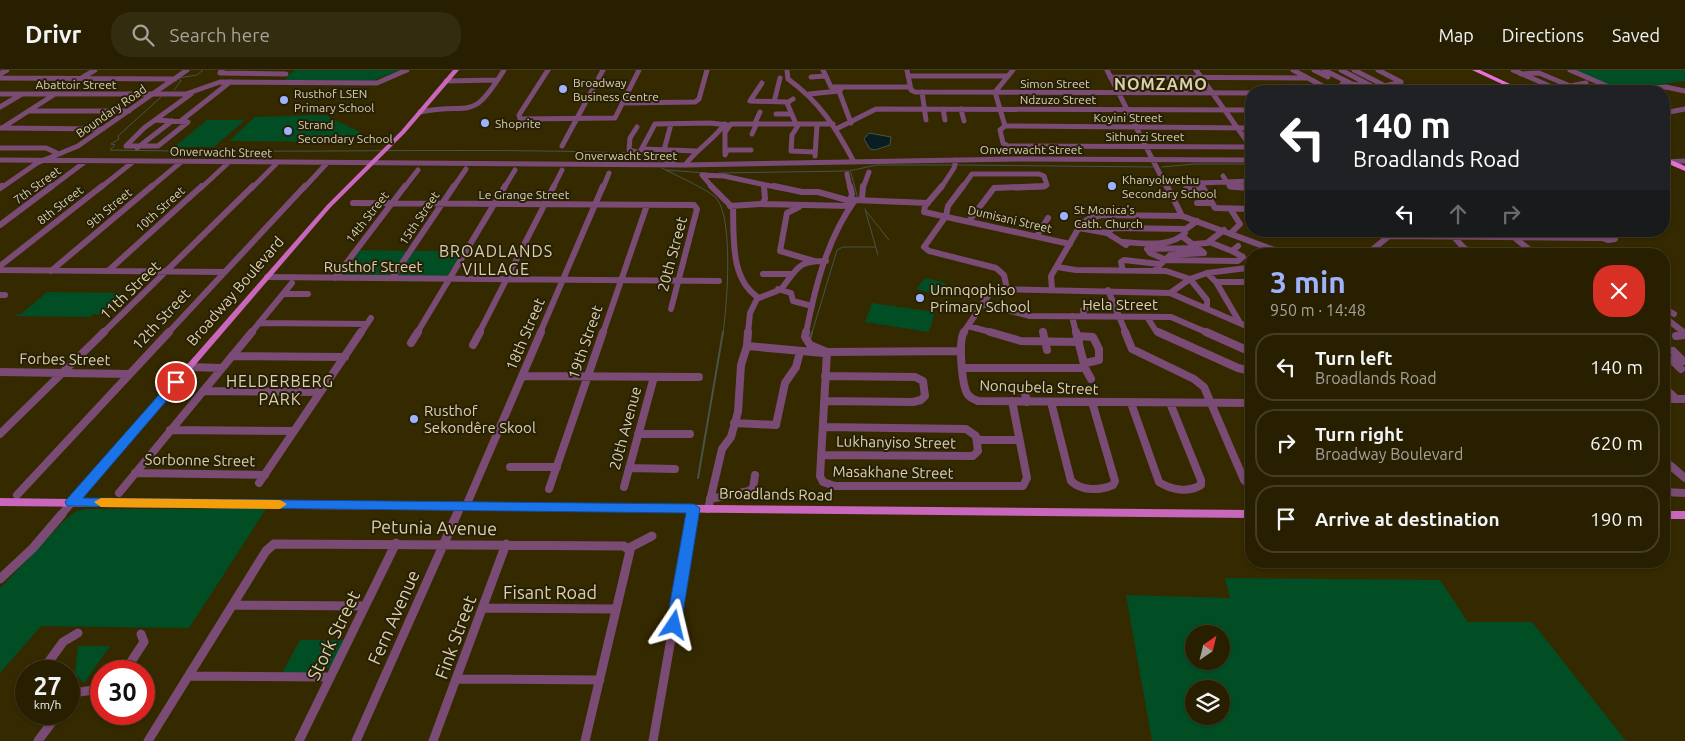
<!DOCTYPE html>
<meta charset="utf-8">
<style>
body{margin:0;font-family:Ubuntu,sans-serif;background:#342c0f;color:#f1f3f6;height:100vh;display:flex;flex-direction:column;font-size:19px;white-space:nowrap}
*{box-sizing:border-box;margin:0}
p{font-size:16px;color:#a5a299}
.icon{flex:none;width:28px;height:28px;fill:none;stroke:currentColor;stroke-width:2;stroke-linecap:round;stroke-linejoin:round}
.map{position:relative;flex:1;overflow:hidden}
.sheet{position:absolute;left:1245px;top:178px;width:425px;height:320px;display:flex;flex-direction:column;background:#281f00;border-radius:20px;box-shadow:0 1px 4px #0004,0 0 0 1px #443d22}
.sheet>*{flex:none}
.guide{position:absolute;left:1245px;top:15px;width:425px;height:152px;border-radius:20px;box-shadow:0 1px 4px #0004,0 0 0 1px #443d22;background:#202124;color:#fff;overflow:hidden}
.needle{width:32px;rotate:35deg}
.fabs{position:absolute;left:1185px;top:555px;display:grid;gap:10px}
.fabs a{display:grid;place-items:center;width:45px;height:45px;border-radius:50%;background:#281f00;box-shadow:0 1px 4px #0004,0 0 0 1px #443d22;font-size:25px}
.speed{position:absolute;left:15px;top:590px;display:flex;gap:10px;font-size:25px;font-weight:700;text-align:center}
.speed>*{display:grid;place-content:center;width:65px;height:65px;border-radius:50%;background:#281f00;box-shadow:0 1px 4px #0004,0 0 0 1px #443d22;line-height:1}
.speed small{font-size:12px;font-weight:400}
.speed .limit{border:8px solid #d22;background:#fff;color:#111}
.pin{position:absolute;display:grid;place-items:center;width:42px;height:42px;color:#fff;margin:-21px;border:2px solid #fff;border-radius:50%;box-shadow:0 1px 5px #0007}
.me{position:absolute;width:55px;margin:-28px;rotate:10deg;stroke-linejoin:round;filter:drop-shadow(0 0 4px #0008)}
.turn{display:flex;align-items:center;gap:18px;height:105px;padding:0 25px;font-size:22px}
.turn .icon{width:65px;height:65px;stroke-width:2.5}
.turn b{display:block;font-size:35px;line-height:42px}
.lanes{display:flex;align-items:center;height:48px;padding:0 25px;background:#0003;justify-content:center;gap:25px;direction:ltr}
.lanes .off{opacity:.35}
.round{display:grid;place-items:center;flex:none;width:52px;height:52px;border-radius:20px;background:#342c0f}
.summary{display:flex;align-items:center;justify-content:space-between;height:85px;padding:0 25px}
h1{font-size:30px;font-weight:600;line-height:38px;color:#9fb3fd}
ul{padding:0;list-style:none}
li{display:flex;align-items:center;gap:15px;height:68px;margin:0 10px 8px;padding:0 15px;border:2px solid #443d22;border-radius:20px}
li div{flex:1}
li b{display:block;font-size:19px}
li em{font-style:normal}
header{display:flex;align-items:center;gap:30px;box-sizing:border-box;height:70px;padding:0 25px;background:#281f00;border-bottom:1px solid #443d22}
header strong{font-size:24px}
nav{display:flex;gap:28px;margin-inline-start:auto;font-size:18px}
.search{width:350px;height:45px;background:#342c0f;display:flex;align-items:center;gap:12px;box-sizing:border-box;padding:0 18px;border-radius:20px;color:#a5a299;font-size:19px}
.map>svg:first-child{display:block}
.green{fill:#014e25;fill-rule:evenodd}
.water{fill:#0a1d21;stroke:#49534b}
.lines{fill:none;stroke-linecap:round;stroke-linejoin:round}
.stream-far1{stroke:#49534b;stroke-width:1}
.stream{stroke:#49534b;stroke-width:2}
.minor-far3{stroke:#7a4b74;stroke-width:5}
.minor-far2{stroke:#7a4b74;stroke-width:6}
.minor-far1{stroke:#7a4b74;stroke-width:8}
.minor{stroke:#7a4b74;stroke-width:9}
.major{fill:#c867bc;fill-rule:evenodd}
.highway{fill:#e771d9;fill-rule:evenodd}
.route{fill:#1a73e8;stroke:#114b97}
.slow{fill:#f59e0b}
.poi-dot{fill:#9fb3fd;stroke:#272008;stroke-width:2}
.labels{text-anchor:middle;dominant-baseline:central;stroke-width:4;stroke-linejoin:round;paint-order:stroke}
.far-poi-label{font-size:12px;fill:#ddd1ac;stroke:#272008;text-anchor:start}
.far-street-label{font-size:12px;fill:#ddd1ac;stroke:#272008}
.street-label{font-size:15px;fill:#ddd1ac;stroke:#272008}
.poi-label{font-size:15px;fill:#ddd1ac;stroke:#272008;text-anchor:start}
.far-district-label{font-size:16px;font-weight:bold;letter-spacing:1px;fill:#ddd1ac;stroke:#272008}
.neighbourhood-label{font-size:16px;letter-spacing:1px;fill:#ddd1ac;stroke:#272008}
.near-street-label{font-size:18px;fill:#ddd1ac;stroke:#272008}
</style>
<header>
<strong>Drivr</strong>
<div class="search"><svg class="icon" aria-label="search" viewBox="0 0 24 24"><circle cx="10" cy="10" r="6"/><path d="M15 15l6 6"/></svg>Search here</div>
<nav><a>Map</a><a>Directions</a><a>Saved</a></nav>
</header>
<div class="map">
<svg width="1685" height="671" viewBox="0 0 1685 671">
<rect width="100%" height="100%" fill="#352900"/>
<path class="green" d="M294 0H401L371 11 285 10Z
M1572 0H1685V11L1626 19 1615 17Z
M325 45 360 62 350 72 229 71 255 47Z
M207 50H245L214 77H174Z
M358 180 409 181 392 204 388 206H340Z
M413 181H463L447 206 399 207 396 204Z
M925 208 946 213 937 225 916 219Z
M47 222 124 223 101 245 93 244 90 247 11 246 21 244Z
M872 233 935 242 929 262 865 252Z
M85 439H266L189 558 41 556 0 603V518L65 450 75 442Z
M1225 508 1440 510 1468 552H1532L1626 671H1152L1126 525 1230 528ZM1194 564H1221V591H1194ZM1194 619H1221V646H1194Z
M300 570H344L331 596 320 603H282Z
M78 576H110L84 613 75 604Z"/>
<path class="water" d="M869 63 891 67 890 75 875 80 870 79 864 69Z"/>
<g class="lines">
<path class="stream-far1" d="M174 20 181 11 178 8 197 5 203 0
M161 27 118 66 119 69 111 74 115 75 110 80C284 84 459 77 633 83
M644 86 653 92
M957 95 1153 97
M1162 97 1194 94H1251
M662 98C675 105 707 119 716 128 734 147 727 237 723 263
M666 100 706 103
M849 101 876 95H954
M719 103 848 101 851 103 858 129
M865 139 878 185
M866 141 889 170
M812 263 837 180 843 177H875"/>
<path class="stream" d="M810 269 812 262
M698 408 723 262"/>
<path class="minor-far3" d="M222 0 220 3 286 4
M548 0 519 45 520 49 615 48 639 0
M787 0 788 9C820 32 836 58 854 92
M823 0 831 17H910
M907 0 911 20 915 22 1251 23
M1107 0 1167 118
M1196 0 1251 77
M1293 0 1332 21
M1314 0 1328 7
M1324 0 1352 14 1375 17
M1341 0 1381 21
M1354 0 1395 21
M1378 0 1401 12 1385 16
M1513 0 1554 18
M1570 0 1616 20
M0 4 7 0
M1521 4 1539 3 1570 16 1542 21
M908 6H1008
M83 7 95 0
M811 7 825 6
M1110 7 1307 8
M0 8 175 9
M446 11 497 10
M762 13 750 31 787 32
M1342 14 1356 21
M1570 16 1586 13
M843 17 839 21 851 53
M1300 19 1302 21
M1623 20 1666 17 1685 21
M922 22 926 50
M0 24H186L220 12 377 13 407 0
M809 24 839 21
M793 29 787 33 796 54
M774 32 780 8
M624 33 695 32 699 29 707 0
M0 37 22 24
M943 39 945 50
M961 39 964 51
M29 41H129
M420 42C472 31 470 55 504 0
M1664 43 1685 39
M776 44H791
M155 50 188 52 158 76H126L144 58 191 24
M182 50 230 12
M755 53 760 42
M799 54 792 65 791 81 815 82
M1005 56 1000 60 1003 73 1008 76 1251 77
M1005 56 1251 58
M1005 56 995 22 1013 0
M637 57 630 68 629 80 674 92
M0 58 103 59
M2 58 55 24
M836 59 876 39 1251 40
M752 64 757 53
M562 76 603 0
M0 78H46L59 84
M137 78 172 51
M643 79 696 81
M664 80 671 54
M640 82 655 54 710 53 728 55
M725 83V62L731 54H833
M725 85 727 80H751
M815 86 817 55
M0 90 685 95 1017 89 1251 90
M1664 92 1685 91
M685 95C697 79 713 70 725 54
M847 104 850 118
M1223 106 1230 117 1242 118
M1165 111 1200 112
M1 118 37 93 78 76 187 0
M50 118 86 91
M100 118 134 91
M150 118 181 92
M201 118 228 93
M252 118 277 93
M304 118 327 93
M404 118 418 100
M453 118 466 99
M504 118 515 100
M553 118 562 100
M603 118 609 103
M713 118 702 105 724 106 780 118
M863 118 869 102
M941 118 954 98 956 90
M962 118 972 104H1039L1044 106 1047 115 1044 117 1015 118
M1203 118 1200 113 1251 111"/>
<path class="minor-far2" d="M711 116 733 138C734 168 730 210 759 228
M774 116 802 122H818L854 132
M942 116 925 136 924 142 1070 174
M963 116 948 136 946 146 924 177 929 181 996 198 1004 205 1007 219
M1167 116 1182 146
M1202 116 1215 138 1251 139
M1230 116 1251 118
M0 118 2 116
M1186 119 1203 120
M862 129 863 116
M850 131 852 124 850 116
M353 133 694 135 697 139 671 239
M1197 133H1211
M762 134 765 129 764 116
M730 136 760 134 850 136
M799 137 787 143 780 181 814 191
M1231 140 1240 154 1231 163
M969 151 994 118 1045 116
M0 155 52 116
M1079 158 1107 163
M1506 161 1535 184
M1037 166 1048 148
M1453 166 1464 178 1475 184
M1597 166 1608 170 1615 169 1614 165 1605 161
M1123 172C1142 173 1171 178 1185 163
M1209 172 1232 181
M1194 174 1207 173 1224 160
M1126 175 1107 163 1113 158 1186 159 1197 151
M1367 184 1389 166 1601 168
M1501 184 1500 182 1506 181
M1164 189 1150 183 1147 179 1197 178
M1163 190 1238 191 1243 187 1232 181 1238 176
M0 196 102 116
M1057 197 1076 200 1166 201 1190 209 1170 223
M0 200 225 202
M51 201 152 116
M108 201 202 116
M1123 201 1121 192 1124 190 1159 194
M1154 201 1170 185 1204 183 1183 167
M1207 203 1216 212 1240 253
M763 204H790
M267 207 719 211
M335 208 405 116
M392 208 454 116
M1216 212H1251
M778 219 791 223 793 231 812 236
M1052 219 1051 206 1081 154 1090 148 1102 145 1182 146 1285 184
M1108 220 1126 263
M283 224H308
M0 225H5
M982 234 1030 246 1171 247 1208 263
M1664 238 1674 244
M1207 239V230L1190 209 1207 203 1247 198 1251 193
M1072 246 1076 263
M1084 246 1083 240 1091 236
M1147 247 1156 261 1161 263
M1664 247 1685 263
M259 253 367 254
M968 256 994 263
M103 263 253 116
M168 263 305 116
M251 263 292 213
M361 263 371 248
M417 263 505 116
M479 263 554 116
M540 263 603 116
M603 263 647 135
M748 263 750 243 757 229C762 226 780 221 782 218 797 199 798 190 826 191
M806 263C815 217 827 169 855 130L928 133
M963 263 990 223 1000 219 1170 223 1251 258"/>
<path class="minor-far1" d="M806 262 805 267 810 275 827 282
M964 262C958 271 962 311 966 321 968 327 973 329 978 331L1251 333
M990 262 1021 271 1079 272
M1043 262 1047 280
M1125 262 1132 279 1194 309 1204 317 1244 410 1251 417
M1158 262 1238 298 1251 301
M1206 262 1251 282
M1078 266 1093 267 1099 279V290L1086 293
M1676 266 1685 265
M411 273 418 262
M473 275 480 262
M747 276 824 283
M961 281 827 282 820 406 823 412 835 416H1023L1027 408 1012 331
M1673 281 1683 291
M232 286 345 287
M1664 290 1685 291
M1672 290 1681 299
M189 297 222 298
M964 298H1085L1076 262
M1085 298 1091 309
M0 302 129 304
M522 306 699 307
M1024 319 1027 332
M1667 320 1676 329
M203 321 320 322
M1664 329H1685
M824 331 913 332 921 330 925 326 923 311 915 307 825 306
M1051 332 1071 411C1082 421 1099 421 1113 415L1115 411 1092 332
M1131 333 1159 412C1171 420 1188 423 1201 415V410L1170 333
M734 353 776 355 785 313 796 297 800 282
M170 360 294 361
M0 364 104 262
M638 364H690
M977 370H1019
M821 385 973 386 978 381 976 366 966 359 823 357
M1664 390 1685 408
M510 397H557
M629 398 675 399
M135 403 265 405
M259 413 361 262
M624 417 654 307
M549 419 603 262
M1664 422 1685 423
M119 423 252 262
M17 425 169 262
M710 429 749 421 753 418 755 405
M466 436 541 262
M708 439 722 379 731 367 738 342 741 295 747 276 748 262
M61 445 72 432
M457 445 461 436
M693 445 694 439"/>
<path class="minor" d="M629 478 652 466
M0 509 33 478 62 444
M233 535 365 536
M483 538 616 539
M42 601 63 572 78 563
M125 601 144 572 141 564
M189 606 330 607
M457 609 600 610
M72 623 101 619
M38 671 58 644
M148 671 266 481 274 474 624 476 630 481 585 671
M299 671 396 473
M356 671 457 444
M433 671 506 474
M653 671 693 444"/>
<path class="major" d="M453 0H459L405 63 331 137 80 429 1251 440V448L0 436V428L69 429 327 135 401 61Z
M1664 441H1685V449H1664Z"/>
<path class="highway" d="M1472 0H1480L1525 21H1517Z
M1664 87 1685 96V101L1664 92Z"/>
</g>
<path class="route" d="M176 309 180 310V315L83 428 694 434 700 438 681 555 679 559 674 561 668 559 666 555 686 443 67 436 65 432 67 429 172 310Z"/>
<path class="slow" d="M101 428 280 430 287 434 280 439 101 437 94 432Z"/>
<g class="poi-dot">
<circle cx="563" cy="19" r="5"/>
<circle cx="284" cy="30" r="5"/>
<circle cx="485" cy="53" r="5"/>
<circle cx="288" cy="61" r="5"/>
<circle cx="1112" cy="116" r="5"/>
<circle cx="1064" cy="146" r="5"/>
<circle cx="920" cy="228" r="5"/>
<circle cx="414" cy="349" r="5"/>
</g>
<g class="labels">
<g class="far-poi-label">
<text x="573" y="12">Broadway<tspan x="573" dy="14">Business Centre</tspan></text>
<text x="294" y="23">Rusthof LSEN<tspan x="294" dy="14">Primary School</tspan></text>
<text x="495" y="53">Shoprite</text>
<text x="298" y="54">Strand<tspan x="298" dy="14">Secondary School</tspan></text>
<text x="1122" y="109">Khanyolwethu<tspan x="1122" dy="14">Secondary School</tspan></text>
<text x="1074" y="139">St Monica's<tspan x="1074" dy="14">Cath. Church</tspan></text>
</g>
<g class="far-street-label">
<text x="1055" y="13">Simon Street</text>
<text x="76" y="14">Abattoir Street</text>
<text x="1058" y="29">Ndzuzo Street</text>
<text transform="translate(111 41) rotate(-35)">Boundary Road</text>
<text x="1128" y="47">Koyini Street</text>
<text x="1145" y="66">Sithunzi Street</text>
<text x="1031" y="79">Onverwacht Street</text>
<text transform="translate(221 82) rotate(1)">Onverwacht Street</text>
<text x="626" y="85">Onverwacht Street</text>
<text transform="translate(37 115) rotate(-36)">7th Street</text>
<text x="524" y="124">Le Grange Street</text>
<text transform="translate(60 135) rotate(-38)">8th Street</text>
<text transform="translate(109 138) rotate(-40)">9th Street</text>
<text transform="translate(160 139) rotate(-42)">10th Street</text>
<text transform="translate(367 147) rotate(-52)">14th Street</text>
<text transform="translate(419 148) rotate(-56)">15th Street</text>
<text transform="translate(1010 149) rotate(13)">Dumisani Street</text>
</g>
<g class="street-label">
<text transform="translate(672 184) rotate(-75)">20th Street</text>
<text x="373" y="196">Rusthof Street</text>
<text transform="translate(130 220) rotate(-44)">11th Street</text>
<text transform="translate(235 221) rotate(-49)">Broadway Boulevard</text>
<text x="1120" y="234">Hela Street</text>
<text transform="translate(161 249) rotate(-47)">12th Street</text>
<text transform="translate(525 264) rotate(-67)">18th Street</text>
<text transform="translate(585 272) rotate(-71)">19th Street</text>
<text transform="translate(65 289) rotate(1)">Forbes Street</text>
<text transform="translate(1039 317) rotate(2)">Nonqubela Street</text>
<text transform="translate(625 358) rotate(-75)">20th Avenue</text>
<text transform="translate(896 372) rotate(1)">Lukhanyiso Street</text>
<text transform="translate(200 390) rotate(1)">Sorbonne Street</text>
<text transform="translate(893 402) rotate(1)">Masakhane Street</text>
<text transform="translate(776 424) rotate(1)">Broadlands Road</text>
</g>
<g class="poi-label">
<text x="930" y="219">Umnqophiso<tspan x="930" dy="17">Primary School</tspan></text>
<text x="424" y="340">Rusthof<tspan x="424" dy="17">Sekondêre Skool</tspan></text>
</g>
<g class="far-district-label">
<text x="1161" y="14">NOMZAMO</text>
</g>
<g class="neighbourhood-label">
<text x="496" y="181">BROADLANDS<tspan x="496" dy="18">VILLAGE</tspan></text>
<text x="280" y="311">HELDERBERG<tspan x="280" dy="18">PARK</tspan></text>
</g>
<g class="near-street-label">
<text transform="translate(434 457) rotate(1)">Petunia Avenue</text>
<text x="550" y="522">Fisant Road</text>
<text transform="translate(393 547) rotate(-66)">Fern Avenue</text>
<text transform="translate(333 565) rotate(-64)">Stork Street</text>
<text transform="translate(455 567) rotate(-70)">Fink Street</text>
</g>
</g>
</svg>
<div class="fabs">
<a><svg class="needle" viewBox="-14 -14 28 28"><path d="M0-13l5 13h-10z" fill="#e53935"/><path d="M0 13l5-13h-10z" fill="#a5a299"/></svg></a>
<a><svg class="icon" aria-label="layers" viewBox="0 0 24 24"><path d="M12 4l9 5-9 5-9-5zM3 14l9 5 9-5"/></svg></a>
</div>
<div class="speed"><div>27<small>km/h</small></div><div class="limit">30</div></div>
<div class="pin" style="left:176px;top:312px;background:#d93025"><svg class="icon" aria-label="arrive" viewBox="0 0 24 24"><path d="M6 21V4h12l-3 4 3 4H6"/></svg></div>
<svg class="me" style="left:674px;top:555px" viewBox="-20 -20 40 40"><path d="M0-17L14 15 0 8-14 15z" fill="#1a73e8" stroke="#fff" stroke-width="4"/></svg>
<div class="guide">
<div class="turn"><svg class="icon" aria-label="left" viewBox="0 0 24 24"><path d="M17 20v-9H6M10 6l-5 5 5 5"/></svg><div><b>140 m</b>Broadlands Road</div></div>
<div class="lanes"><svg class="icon" aria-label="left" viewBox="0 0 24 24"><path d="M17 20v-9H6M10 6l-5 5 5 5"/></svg><svg class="icon off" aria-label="ahead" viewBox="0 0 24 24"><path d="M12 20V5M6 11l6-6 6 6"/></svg><svg class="icon off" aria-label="right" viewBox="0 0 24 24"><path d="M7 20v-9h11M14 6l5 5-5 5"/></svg></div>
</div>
<section class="sheet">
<div class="summary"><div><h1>3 min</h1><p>950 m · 14:48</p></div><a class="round" style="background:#d93025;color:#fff"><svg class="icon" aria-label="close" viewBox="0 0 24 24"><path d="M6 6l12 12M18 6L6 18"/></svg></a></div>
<ul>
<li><svg class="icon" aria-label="left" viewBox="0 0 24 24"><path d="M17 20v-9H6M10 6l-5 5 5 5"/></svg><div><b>Turn left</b><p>Broadlands Road</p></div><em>140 m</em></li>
<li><svg class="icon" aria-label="right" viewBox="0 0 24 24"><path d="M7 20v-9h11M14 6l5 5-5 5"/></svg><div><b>Turn right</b><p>Broadway Boulevard</p></div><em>620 m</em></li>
<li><svg class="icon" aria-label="arrive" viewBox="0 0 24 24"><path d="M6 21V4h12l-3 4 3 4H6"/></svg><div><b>Arrive at destination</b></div><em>190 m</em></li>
</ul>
</section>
</div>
